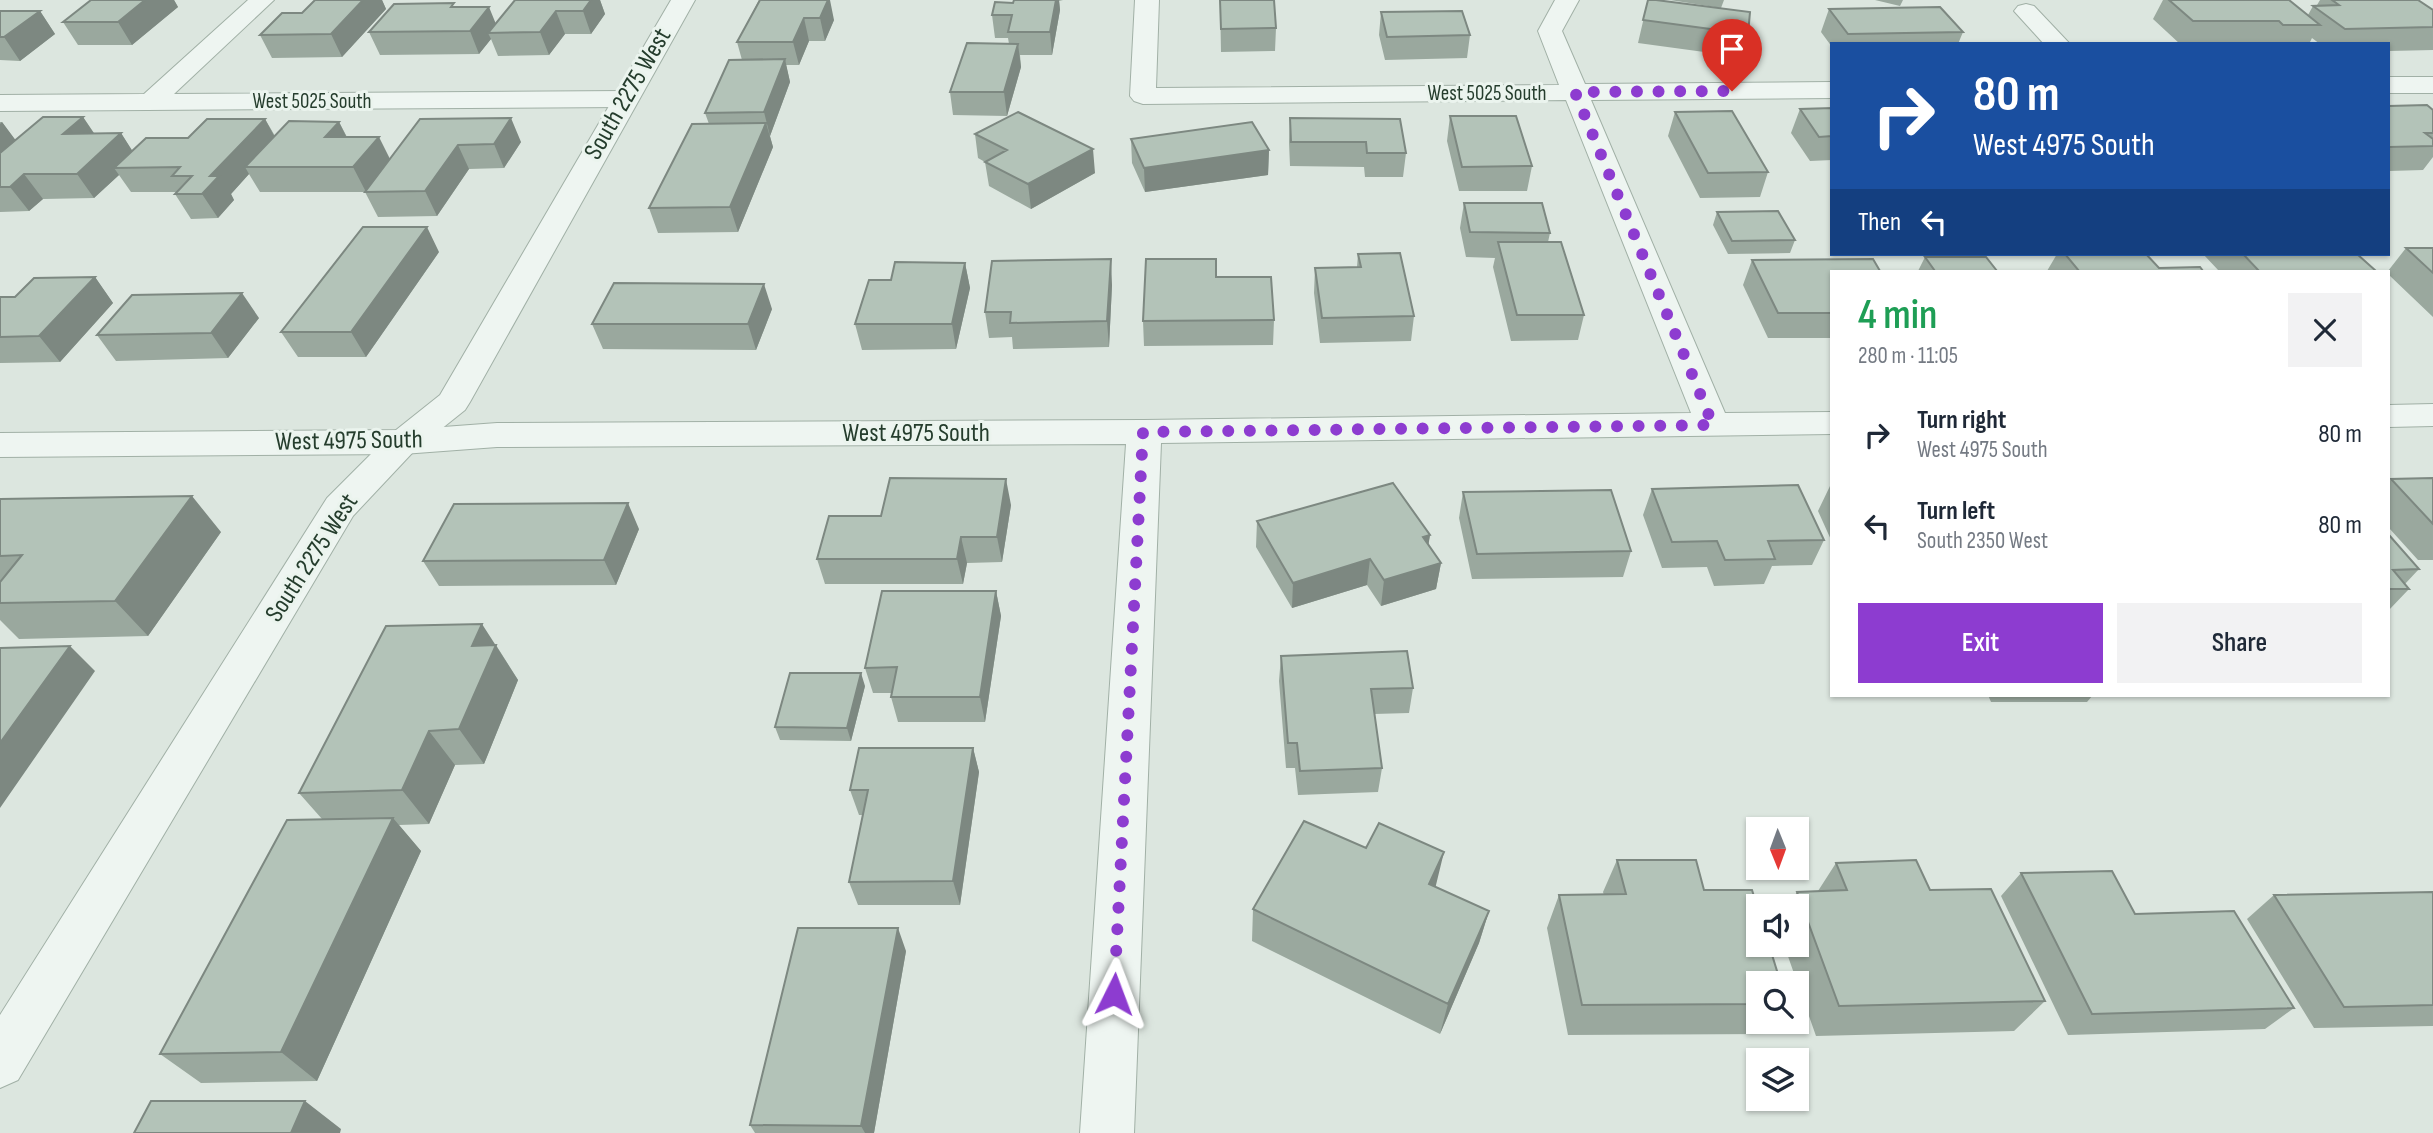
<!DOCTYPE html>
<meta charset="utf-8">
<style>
body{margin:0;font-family:"Sofia Sans Condensed",sans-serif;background:#f2f2f3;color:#1f2937;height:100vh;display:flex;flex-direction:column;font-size:26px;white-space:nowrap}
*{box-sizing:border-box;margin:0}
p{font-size:23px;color:#747a83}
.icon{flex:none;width:38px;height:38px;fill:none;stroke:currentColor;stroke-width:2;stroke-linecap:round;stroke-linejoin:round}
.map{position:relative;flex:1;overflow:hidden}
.details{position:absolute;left:1830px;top:270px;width:560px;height:427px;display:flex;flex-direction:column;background:#fff;border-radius:0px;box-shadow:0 2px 5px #0004}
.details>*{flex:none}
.guide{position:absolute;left:1830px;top:42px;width:560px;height:214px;border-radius:0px;box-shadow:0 2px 5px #0004;background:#1a4fa0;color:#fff;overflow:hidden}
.needle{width:46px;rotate:179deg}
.tools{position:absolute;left:1746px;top:817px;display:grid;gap:14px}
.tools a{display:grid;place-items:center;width:63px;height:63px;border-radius:0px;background:#fff;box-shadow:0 2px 5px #0004;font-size:35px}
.pin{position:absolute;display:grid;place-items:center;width:60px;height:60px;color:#fff;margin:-72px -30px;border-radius:50% 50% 50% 0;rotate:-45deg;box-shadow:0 0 7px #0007}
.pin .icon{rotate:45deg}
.me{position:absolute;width:77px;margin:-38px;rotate:3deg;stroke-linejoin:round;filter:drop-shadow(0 0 5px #0008)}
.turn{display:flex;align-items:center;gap:24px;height:147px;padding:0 28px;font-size:32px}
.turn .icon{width:91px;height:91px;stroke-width:2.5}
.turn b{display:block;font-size:49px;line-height:60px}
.then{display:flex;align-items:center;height:66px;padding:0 28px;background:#0003;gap:14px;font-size:26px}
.round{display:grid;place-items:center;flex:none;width:74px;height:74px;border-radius:0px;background:#f2f2f3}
.headline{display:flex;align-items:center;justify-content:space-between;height:119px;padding:0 28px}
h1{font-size:42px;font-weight:600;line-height:52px;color:#1e9e55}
.cta{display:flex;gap:14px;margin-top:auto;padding:14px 28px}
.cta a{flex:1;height:80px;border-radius:0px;background:#8d3cd0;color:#fff;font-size:28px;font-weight:600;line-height:80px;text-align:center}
.cta a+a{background:#f2f2f3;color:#1f2937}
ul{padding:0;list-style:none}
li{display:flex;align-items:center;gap:21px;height:91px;padding:0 28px}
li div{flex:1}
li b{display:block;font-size:26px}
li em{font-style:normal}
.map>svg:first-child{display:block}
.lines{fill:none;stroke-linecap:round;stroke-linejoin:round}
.minor-casing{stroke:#a1b0a6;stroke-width:2}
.tertiary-casing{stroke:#a1b0a6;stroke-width:2}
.minor{fill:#eef5f1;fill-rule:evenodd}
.tertiary{fill:#eef5f1;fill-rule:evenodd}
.wall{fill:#9aa89e}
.shaded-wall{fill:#7d8881}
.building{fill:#b3c3b8;stroke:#7d8881;stroke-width:2}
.route{stroke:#8d3cd0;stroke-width:12;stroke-dasharray:0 21.6}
.labels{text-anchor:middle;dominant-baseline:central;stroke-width:6;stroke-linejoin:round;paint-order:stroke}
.far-street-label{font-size:21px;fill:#253d2d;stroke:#ebf4ee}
.street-label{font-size:26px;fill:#253d2d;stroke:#ebf4ee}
</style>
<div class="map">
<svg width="2433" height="1133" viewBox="0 0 2433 1133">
<rect width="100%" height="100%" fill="#dce6df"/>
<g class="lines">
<g class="minor-casing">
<path id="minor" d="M248 0H274L174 94 624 91 633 94 637 99 633 104 624 107 0 111V95L144 94Z
M1135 0H1159L1156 88 1559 85 1538 31 1555 0H1579L1562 31 1585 84 1832 82V98L1591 100 1725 413 1832 412V434L1161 443 1134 1133H1080L1126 444 497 447 403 454 0 457V433L403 430 497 423 1144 420 1691 413 1566 100 1143 104 1134 101 1130 96Z
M2026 4 2034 6 2070 44H2044L2014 11 2018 6Z
M2389 77H2433V93H2389Z
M2433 404V426L2389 427V405Z"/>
</g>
<g class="tertiary-casing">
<path id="tertiary" d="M671 0H695L470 402 465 410 415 450 353 516 18 1080 0 1088V1015L327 498 391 434 440 395Z"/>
</g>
<use href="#minor" class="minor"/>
<use href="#tertiary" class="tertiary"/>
</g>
<path class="wall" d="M91 0H174L178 7 132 45H78L63 22Z
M315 0H382L386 9 342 57 272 58 260 35 302 13Z
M515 0H600L605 14 591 34H565L549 55 498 56 491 39 479 54 380 55 369 32 456 7 496 24Z
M759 0 834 20 825 41H809L799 65H786L790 82 770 136 773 147 738 232 658 233 649 208 709 124 705 113 742 60 737 42Z
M1014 0H1063L1059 1 1060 10 1052 55H1020L1021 67 1007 116 953 115 950 92 1009 44 1008 38H995L992 15 1013 3Z
M1220 0 1276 28 1275 51 1221 52Z
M1648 0 1748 34 1741 57 1638 43Z
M1670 0H1724L1721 8Z
M1875 0H1903L1900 6Z
M2163 0H2289L2308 15 2313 6 2317 5 2320 0H2418L2433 10V50L2389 51V44H2320L2312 38 2309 44H2180L2153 19Z
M1829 9 1963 32 1958 44H1832V47L1821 32Z
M0 11H40L55 34 20 61 0 60Z
M1381 12 1470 35 1467 58 1385 60 1379 35Z
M2389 106 2433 133V157L2423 170 2389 171Z
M1832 108V160L1810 161 1791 133 1800 109Z
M1675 112 1768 172 1760 197 1700 198 1668 136Z
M1450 116 1532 166 1527 191H1459L1447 141Z
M83 117 94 133H121L132 151 265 119 275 136 339 122 347 137 390 159 420 119 521 142 504 168 469 169 437 216 378 217 365 192H260L249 174 231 194 234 200 218 218 191 219 175 194 176 192H131L119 175 94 198 43 199 29 211 0 212V122H2L15 140Z
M1290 118 1406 153 1403 177H1365L1364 167 1290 166 1289 142Z
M975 134 1095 173 1031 209 989 186 985 162 978 158Z
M1131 139 1269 150 1268 175 1145 192 1132 163Z
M1464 203 1550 233 1548 242 1584 315 1578 340 1511 341 1493 267 1495 258 1466 257 1460 228Z
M1717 212 1795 240 1790 253 1728 254 1713 225Z
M2406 248H2433V317L2389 275V271H2388Z
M439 252 366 357H298L281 332Z
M1358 254 1414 316 1411 341 1320 343 1314 293 1315 268 1357 267Z
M2057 254H2146L2159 268 2203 271H2047Z
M2203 254H2357L2376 271H2219Z
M1925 257 1997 271H1918Z
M1752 260 1832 271V338H1768L1743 285Z
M965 263 970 288 956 349 862 350 855 324 891 280Z
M95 277 113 303 60 362 0 363V297H15Z
M1216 277 1274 320 1273 345 1144 346 1143 321Z
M1112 285 1109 347 1013 349 1012 337 989 338 985 312Z
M772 309 756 350 603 349 592 324Z
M259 318 228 358 116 361 97 335Z
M2433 478V560H2418L2389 528V482L2391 479Z
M1830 486H1832V542L1818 511Z
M1652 489 1824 540 1812 565 1772 566 1764 584 1714 586 1707 567 1662 568 1643 515Z
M1463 492 1631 551 1623 577 1472 579 1459 518Z
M1011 505 1002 562 967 563 963 584H825L817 559 881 516Z
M1257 521 1430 535 1428 545 1441 563 1436 589 1381 606 1367 585 1292 608 1256 547Z
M639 529 616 585 439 586 423 561Z
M221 532 148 636 19 639 0 620V556Z
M2389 535 2419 569 2405 584 2409 589 2389 610Z
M996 591 1001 616 985 722H898L891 697 892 693H873L865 668Z
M495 645H496L518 680 484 764 455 765 429 824 399 825 421 851 317 1081 201 1083 160 1054 322 819 299 793Z
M1281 656 1413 688 1409 713 1374 714 1382 768 1378 792 1298 795 1295 768H1286L1279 681Z
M865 686 851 741 780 740 775 727Z
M1988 695H2093L2087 702H1991Z
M973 748 979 772 960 905H858L849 882 863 815H859L850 790Z
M1366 848 1436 885V887L1489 911 1479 943 1440 1034 1252 941 1253 909Z
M1617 860 1759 984V1022H1774L1766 1034 1568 1035 1547 928 1559 895H1604L1603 892Z
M1836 863 1930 890 2045 1001 2014 1031 1816 1036 1784 945H1797V906H1788L1797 892 1818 891Z
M2021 873 2135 914 2294 1008 2265 1029 2068 1035 2001 896Z
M2433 892V1026L2314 1028 2247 919 2274 895Z
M906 951 874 1133H755L750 1125Z"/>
<path class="shaded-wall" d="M145 0H174L178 7 132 45 118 22Z
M363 0H382L386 9 342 57 331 34Z
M591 0H600L605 14 591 34 583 11Z
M821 0H830L834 20 825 41 820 18Z
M1056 0H1059L1060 10 1052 55 1050 32Z
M489 7 498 29 488 33 491 39 479 54 470 31Z
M40 11 55 34 20 61 4 37Z
M556 11 565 34 549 55 540 32Z
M804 18 809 41 799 65 793 42Z
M1018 44 1021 67 1007 116 1004 92Z
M785 59 790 82 770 136 764 112Z
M83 117 99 141 63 134Z
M511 118 521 142 504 168 494 144Z
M265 119 278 143 245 167 249 174 231 194 234 200 218 218 202 194 210 176Z
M2 122 20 146 0 164V124Z
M339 122 351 146 325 137Z
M766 123 773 147 738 232 730 207Z
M121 133 137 158 114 168 119 175 94 198 77 174Z
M379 137 391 161 366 192 353 167Z
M458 145 469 169 437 216 425 191Z
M1093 149 1095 173 1031 209 1028 184Z
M1269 150 1268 175 1145 192 1144 168Z
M24 174 43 199 29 211 10 187Z
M427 227 439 252 366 357 351 332Z
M1111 259 1112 285 1109 347 1107 321Z
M965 263 970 288 956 349 952 324Z
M95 277 113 303 60 362 39 336Z
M764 284 772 309 756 350 748 324Z
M242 293 259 318 228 358 211 333Z
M1006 479 1011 505 1002 562 997 537Z
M192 496 221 532 148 636 115 601Z
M628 503 639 529 616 585 604 560Z
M1430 535 1426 560 1423 537Z
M961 537 967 563 963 584 957 559Z
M1370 559 1367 585 1292 608 1293 583Z
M1441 563 1436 589 1381 606 1384 580Z
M996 591 1001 616 985 722 980 697Z
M482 624 518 680 484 764 459 729 472 646Z
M70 646 95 671 0 808V743Z
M861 673 865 686 851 741 847 728Z
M429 731 455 765 429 824 402 790Z
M973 748 979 772 960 905 953 881Z
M393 818 421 851 317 1081 281 1052Z
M1444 852 1436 885 1421 916 1429 884Z
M1489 911 1479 943 1440 1034 1448 1004Z
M898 928 906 951 874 1133H865L861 1126Z
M305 1101 341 1129 340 1133H291Z"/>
<path class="building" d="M91 0H145L118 22H63Z
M315 0H363L331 34 260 35 282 13H302Z
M515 0H591L583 11H556L540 32 488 33Z
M760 0H828L820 18H804L793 42H737Z
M1014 0H1056L1050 32H1008L1012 15H992L995 2 1013 3Z
M1220 0H1274L1276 28 1221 29Z
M1648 0H1656L1750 12 1748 34 1643 20Z
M2169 0H2289L2320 25H2283L2279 21H2193Z
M2332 0H2418L2433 10V27L2345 29 2313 6 2339 5Z
M454 3 451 7H489L470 31 369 32 394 4Z
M1940 7 1963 32 1848 34 1829 9Z
M0 11H40L4 37H0Z
M1462 11 1470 35 1387 37 1381 12Z
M967 43 1018 44 1004 92H950Z
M785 59 764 112 705 113 729 60Z
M2427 105 2433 110V133H2425L2433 139V146L2389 147V106Z
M1832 108V136L1819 137 1800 109Z
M1732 111 1768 172 1708 173 1675 112Z
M1018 112 1093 149 1028 184 985 162 1007 150 975 134Z
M1450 116H1516L1532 166 1462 167Z
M43 117H83L63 134 121 133 77 174H24L10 187H0V153Z
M511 118 494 144 458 145 425 191 365 192 420 119Z
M1290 118 1400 119 1406 153H1367L1366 142H1291Z
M207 119H265L210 176H219L202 194H175L192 176H172L180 167 114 168 146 138H188Z
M289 121 339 122 325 137H379L353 167H245Z
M1252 122 1269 150 1144 168 1131 139Z
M766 123 730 207 649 208 692 124Z
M1464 203H1542L1550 233 1470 232Z
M1778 211 1795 240 1732 241 1717 212Z
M363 227H427L351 332H281Z
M1498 242H1561L1584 315H1517Z
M2406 248H2433V273Z
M1400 253 1414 316 1322 318 1315 268 1361 267 1358 254Z
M2065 254H2146L2159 268 2200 267 2203 271H2079Z
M2243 254H2357L2376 271H2259Z
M1925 257H1986L1997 271H1935Z
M1111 259 1107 321 1010 323 1011 312H985L992 261Z
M1146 259H1216V277H1271L1274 320 1143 321Z
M1873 259 1880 271H1832V313H1778L1752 260Z
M895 262 965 263 952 324H855L869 280H891Z
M95 277 39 336 0 337V297H15L34 278Z
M614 283 764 284 748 324H592Z
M242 293 211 333 97 335 132 295Z
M890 478 1006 479 997 537H961L957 559H817L829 516H881Z
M2433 478V524L2391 479Z
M1393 483 1430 535 1423 537 1441 563 1384 580 1370 559 1293 583 1257 521Z
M1798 485 1824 540 1768 541 1775 559 1725 560 1717 541 1672 542 1652 489Z
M1611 490 1631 551 1477 554 1463 492Z
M192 496 115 601 0 603V582L22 555 0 556V499Z
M628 503 604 560 423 561 454 504Z
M2389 535 2419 569 2393 570 2409 589H2389Z
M882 591H996L980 697H891L897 667 865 668Z
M482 624 472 646 496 645 459 729 429 731 402 790 299 793 386 626Z
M70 646 0 743V648Z
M1407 651 1413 688 1371 689 1382 768 1300 771 1297 743H1288L1281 656Z
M790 673H861L847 728 775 727Z
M859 748H973L953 881 849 882 868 790H850Z
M393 818 281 1052 160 1054 287 820Z
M1304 821 1366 848 1379 823 1444 852 1429 884 1489 911 1448 1004 1253 909Z
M1617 860H1696L1704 890H1752L1759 913V945H1769L1781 984H1759V1004L1582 1005 1559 895 1626 894Z
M1916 860 1930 890 1991 889 2045 1001 1839 1006 1797 892 1847 890 1836 863Z
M2112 871 2135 914 2234 911 2294 1008 2092 1014 2021 873Z
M2433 892V1005L2344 1007 2274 895Z
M798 928H898L861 1126 750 1125Z
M151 1101H305L291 1133H134Z"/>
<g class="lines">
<path class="route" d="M1114 994 1143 432 1713 425 1575 92 1732 91"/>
</g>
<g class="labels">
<g class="far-street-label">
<text x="1487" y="93">West 5025 South</text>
<text x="312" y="101">West 5025 South</text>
</g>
<g class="street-label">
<text transform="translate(628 94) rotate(-60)">South 2275 West</text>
<text x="916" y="433">West 4975 South</text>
<text transform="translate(349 441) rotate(-1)">West 4975 South</text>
<text transform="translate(312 558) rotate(-57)">South 2275 West</text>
</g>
</g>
</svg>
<div class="tools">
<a><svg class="needle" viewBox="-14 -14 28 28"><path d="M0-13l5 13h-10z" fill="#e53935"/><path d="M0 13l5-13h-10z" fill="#747a83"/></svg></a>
<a><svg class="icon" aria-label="sound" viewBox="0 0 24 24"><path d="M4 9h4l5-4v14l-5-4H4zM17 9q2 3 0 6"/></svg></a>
<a><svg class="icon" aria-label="search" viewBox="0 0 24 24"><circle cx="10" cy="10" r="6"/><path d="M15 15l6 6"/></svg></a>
<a><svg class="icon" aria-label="layers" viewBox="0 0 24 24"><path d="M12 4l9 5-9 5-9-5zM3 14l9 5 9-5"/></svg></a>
</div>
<div class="pin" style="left:1732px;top:91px;background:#d93025"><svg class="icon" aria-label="arrive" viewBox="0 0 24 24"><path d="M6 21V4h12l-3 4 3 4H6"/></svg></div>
<svg class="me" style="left:1114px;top:994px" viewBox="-20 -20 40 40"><path d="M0-17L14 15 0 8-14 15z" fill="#8d3cd0" stroke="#fff" stroke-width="4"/></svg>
<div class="guide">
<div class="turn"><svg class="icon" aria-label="right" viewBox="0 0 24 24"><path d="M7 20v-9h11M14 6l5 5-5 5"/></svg><div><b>80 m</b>West 4975 South</div></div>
<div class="then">Then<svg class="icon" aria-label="left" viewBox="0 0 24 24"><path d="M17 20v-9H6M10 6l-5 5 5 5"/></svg></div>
</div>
<section class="details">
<div class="headline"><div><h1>4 min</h1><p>280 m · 11:05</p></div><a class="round"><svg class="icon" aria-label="close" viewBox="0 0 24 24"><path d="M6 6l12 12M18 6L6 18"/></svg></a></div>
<ul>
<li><svg class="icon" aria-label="right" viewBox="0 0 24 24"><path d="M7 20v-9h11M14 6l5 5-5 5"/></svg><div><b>Turn right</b><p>West 4975 South</p></div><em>80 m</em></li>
<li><svg class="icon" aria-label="left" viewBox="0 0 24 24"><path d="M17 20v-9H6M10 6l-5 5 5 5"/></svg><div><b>Turn left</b><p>South 2350 West</p></div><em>80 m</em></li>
</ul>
<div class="cta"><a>Exit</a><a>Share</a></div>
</section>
</div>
